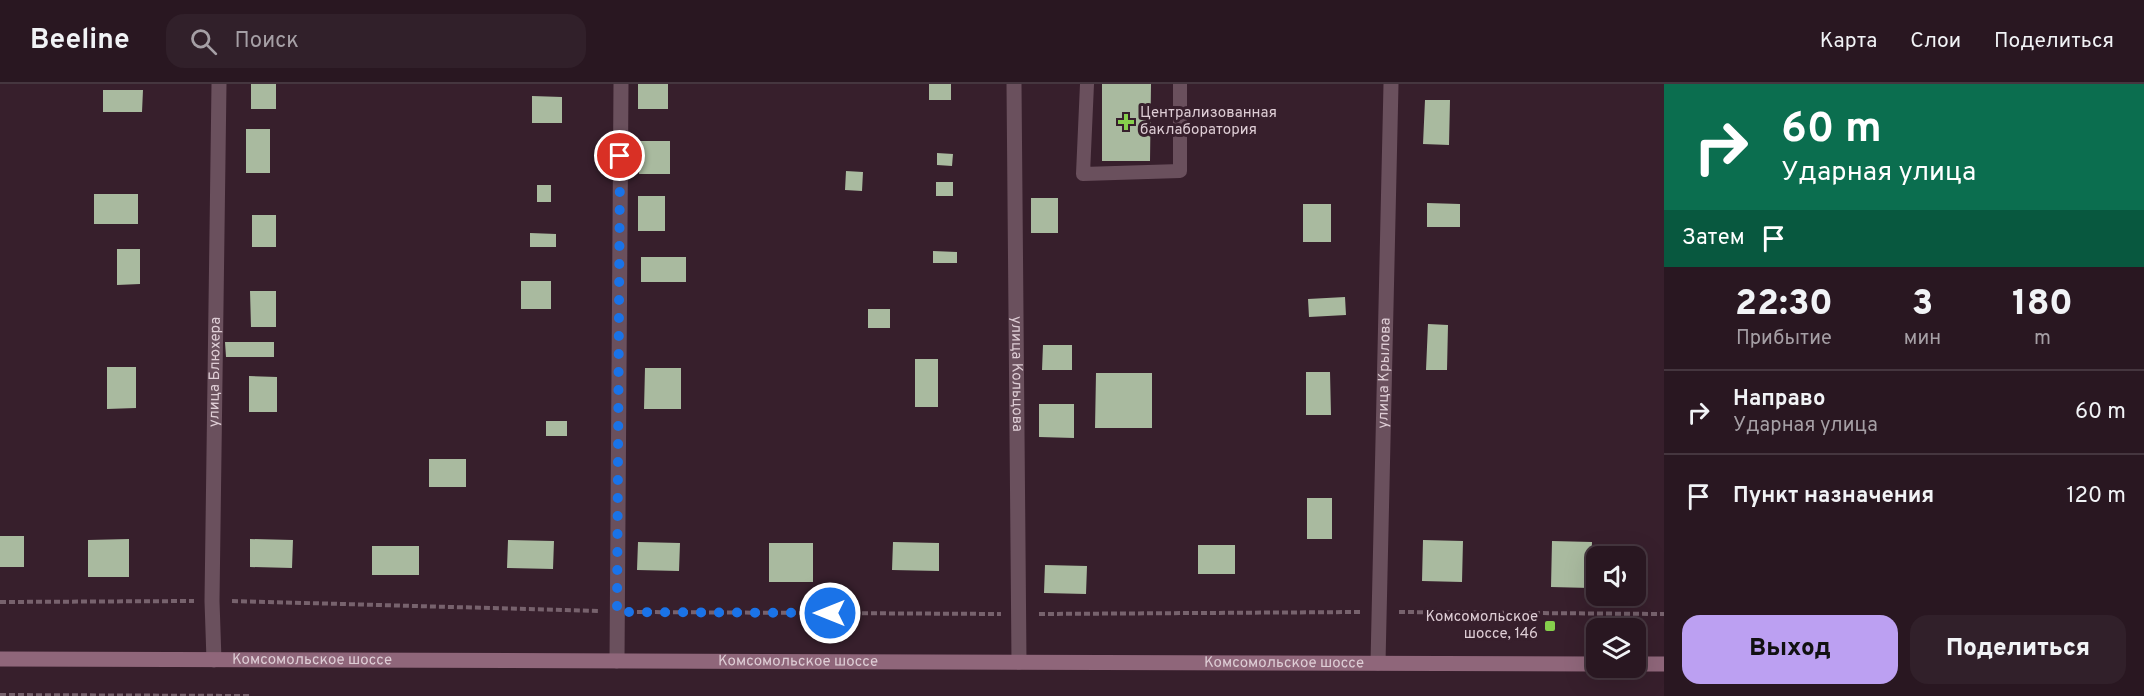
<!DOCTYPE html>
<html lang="ru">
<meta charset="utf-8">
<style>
body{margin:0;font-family:Overpass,sans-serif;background:#31202a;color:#f1f3f6;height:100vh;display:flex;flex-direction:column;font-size:22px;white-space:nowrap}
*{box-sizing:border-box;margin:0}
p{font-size:20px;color:#a59fa5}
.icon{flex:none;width:33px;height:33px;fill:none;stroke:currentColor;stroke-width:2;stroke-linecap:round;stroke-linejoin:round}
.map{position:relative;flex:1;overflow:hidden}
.sheet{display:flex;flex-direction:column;background:#291721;width:480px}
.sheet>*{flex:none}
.guide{background:#0b6e4f;color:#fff;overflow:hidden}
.buttons{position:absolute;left:1586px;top:462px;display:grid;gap:12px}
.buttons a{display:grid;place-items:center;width:60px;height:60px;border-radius:12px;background:#291721;box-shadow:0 6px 24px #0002,0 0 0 2px #45363f;font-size:30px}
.pin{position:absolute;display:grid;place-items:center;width:51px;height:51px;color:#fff;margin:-26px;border:3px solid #fff;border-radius:50%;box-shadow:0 2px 6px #0007}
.me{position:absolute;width:66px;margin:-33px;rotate:270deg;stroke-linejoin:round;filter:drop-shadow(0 0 4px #0008)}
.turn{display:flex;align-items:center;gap:21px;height:126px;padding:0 18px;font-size:27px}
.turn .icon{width:78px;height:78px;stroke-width:2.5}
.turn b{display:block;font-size:42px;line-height:51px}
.then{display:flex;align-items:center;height:57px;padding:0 18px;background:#0003;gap:12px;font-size:22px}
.eta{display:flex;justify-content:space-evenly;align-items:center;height:102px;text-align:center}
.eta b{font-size:36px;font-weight:800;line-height:42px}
.cta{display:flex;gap:12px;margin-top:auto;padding:12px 18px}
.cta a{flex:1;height:69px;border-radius:18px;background:#bca0f2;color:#111;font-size:24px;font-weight:800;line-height:69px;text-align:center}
.cta a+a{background:#31202a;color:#f1f3f6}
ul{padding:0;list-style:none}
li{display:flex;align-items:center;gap:18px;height:84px;padding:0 18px;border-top:2px solid #45363f}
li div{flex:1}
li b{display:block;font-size:22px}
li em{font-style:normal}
header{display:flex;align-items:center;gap:36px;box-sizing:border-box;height:84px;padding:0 30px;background:#291721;border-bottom:2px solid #45363f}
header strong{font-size:28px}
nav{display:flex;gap:33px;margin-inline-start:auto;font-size:21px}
.search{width:420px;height:54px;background:#31202a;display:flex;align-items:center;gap:15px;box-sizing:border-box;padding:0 21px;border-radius:18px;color:#a59fa5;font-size:22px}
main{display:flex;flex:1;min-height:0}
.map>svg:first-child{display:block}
.building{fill:#a9ba9f}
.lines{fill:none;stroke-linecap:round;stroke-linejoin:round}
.path{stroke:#77626d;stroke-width:4;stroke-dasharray:6 3;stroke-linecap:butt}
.service{stroke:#6a505d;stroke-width:14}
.minor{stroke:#6a505d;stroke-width:15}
.secondary{stroke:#8f667a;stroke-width:15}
.route{stroke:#1a73e8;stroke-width:10;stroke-dasharray:0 18}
.poi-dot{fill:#86cf4c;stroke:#371f2c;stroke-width:2}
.labels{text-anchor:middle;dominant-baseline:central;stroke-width:6;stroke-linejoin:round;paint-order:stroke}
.poi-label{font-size:15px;fill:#decdd5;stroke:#371f2c;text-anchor:start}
.street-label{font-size:15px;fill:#decdd5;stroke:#371f2c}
</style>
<header>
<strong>Beeline</strong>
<div class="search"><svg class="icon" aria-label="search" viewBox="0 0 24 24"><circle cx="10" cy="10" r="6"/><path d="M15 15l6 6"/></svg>Поиск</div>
<nav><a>Карта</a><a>Слои</a><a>Поделиться</a></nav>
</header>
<main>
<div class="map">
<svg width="1664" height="612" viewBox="0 0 1664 612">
<rect width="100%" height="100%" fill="#371f2c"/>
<path class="building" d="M251 0H276V25H251Z
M638 0H668V25H638Z
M929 0H951V16H929Z
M1102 0H1151L1150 77H1102Z
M103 6H143L142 28H103Z
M532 12 562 13V39H532Z
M1425 16H1450L1449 61 1423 60Z
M246 45H270V89H246Z
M639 57H670V90H639Z
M937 69 953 70 952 82 937 81Z
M846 87 863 88 862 107 845 106Z
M936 98H953V112H936Z
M537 101H551V118H537Z
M94 110H138V140H94Z
M638 112H665V147H638Z
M1031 114H1058V149H1031Z
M1427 119 1460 120V143H1427Z
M1303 120H1331V158H1303Z
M252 131H276V163H252Z
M530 149 556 150V163H530Z
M117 165H140V200L117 201Z
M933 167 957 168V179H933Z
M641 173H686V198H641Z
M521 197H551V225H521Z
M250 207H276V243H251Z
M1345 213 1346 231 1309 233 1308 215Z
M868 225H890V244H868Z
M1428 240 1448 241 1447 286H1426Z
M225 258H274V273H226Z
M1043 261H1072V286H1042Z
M915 275H938V323H915Z
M107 283H136V324L107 325Z
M645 284H681V325H644Z
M1306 288H1330L1331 331H1306Z
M1096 289H1152V344H1095Z
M249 292 277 293V328H249Z
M1039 320H1074V354L1039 353Z
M546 337H567V352H546Z
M429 375H466V403H429Z
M1307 414H1332V455H1307Z
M0 452H24V483H0Z
M129 455V493H88V456Z
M250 455 293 456 292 484 250 483Z
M508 456 554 457 553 485 507 484Z
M1423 456 1463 457 1462 498 1422 497Z
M1552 457 1592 458 1590 504 1551 503Z
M638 458 680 459 679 487 637 486Z
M893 458 939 459V487L892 486Z
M769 459H813V498H769Z
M1198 461H1235V490H1198Z
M372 462H419V491H372Z
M1045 481 1087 482 1086 510 1044 509Z"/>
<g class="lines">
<path class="path" d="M232 517 599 527
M0 518 194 517
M637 528 1001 530
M1399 528 1664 530
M1039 530 1361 528
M0 611 252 612"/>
<path class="service" d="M1087 0 1083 90 1180 87V0"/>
<g class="minor">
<path id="s1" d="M1014 0 1019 578"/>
<path id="s2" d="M214 576 212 517 219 0"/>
<path d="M617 577 621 0"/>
<path id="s3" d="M1378 579 1391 0"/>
</g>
<g class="secondary">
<path id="s4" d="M0 575 1596 580"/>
<path d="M1635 580H1664"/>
</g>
</g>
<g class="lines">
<path class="route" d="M620 72 617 528 830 529"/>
</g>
<g class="poi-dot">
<path d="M1123 29h6v6h6v6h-6v6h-6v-6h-6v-6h6z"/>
<rect x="1544" y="536" width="12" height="12" rx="3"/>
</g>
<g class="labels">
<g class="poi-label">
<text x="1140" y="29">Централизованная<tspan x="1140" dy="17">баклаборатория</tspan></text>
<text x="1538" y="533" text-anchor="end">Комсомольское<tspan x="1538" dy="17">шоссе, 146</tspan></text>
</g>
<g class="street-label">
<text stroke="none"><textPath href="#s2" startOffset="288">улица Блюхера</textPath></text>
<text stroke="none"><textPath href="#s1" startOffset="290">улица Кольцова</textPath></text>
<text stroke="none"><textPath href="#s3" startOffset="290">улица Крылова</textPath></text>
<text stroke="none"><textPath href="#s4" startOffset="312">Комсомольское шоссе</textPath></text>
<text stroke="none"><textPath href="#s4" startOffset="798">Комсомольское шоссе</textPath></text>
<text stroke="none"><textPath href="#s4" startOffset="1284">Комсомольское шоссе</textPath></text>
</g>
</g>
</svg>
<div class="buttons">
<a><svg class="icon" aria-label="sound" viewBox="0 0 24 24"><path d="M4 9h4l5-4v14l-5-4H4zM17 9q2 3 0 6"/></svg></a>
<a><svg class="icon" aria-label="layers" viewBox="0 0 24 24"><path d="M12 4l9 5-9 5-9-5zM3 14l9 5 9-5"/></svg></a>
</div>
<div class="pin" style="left:620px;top:72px;background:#d93025"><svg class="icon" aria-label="arrive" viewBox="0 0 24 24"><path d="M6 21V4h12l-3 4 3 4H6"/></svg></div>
<svg class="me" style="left:830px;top:529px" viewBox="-20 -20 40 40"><circle r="17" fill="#1a73e8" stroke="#fff" stroke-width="3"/><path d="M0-11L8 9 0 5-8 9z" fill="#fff"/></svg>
</div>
<section class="sheet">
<div class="guide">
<div class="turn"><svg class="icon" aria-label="right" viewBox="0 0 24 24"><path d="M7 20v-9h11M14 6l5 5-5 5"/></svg><div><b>60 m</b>Ударная улица</div></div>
<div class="then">Затем<svg class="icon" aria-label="arrive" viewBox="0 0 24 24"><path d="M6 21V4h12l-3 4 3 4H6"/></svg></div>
</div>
<div class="eta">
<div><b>22:30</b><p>Прибытие</p></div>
<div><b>3</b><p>мин</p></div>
<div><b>180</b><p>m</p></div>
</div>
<ul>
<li><svg class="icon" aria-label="right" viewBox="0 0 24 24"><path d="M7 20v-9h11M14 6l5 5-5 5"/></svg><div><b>Направо</b><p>Ударная улица</p></div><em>60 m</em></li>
<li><svg class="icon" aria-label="arrive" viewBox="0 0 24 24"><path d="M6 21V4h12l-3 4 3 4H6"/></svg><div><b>Пункт назначения</b></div><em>120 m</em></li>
</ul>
<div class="cta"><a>Выход</a><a>Поделиться</a></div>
</section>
</main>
